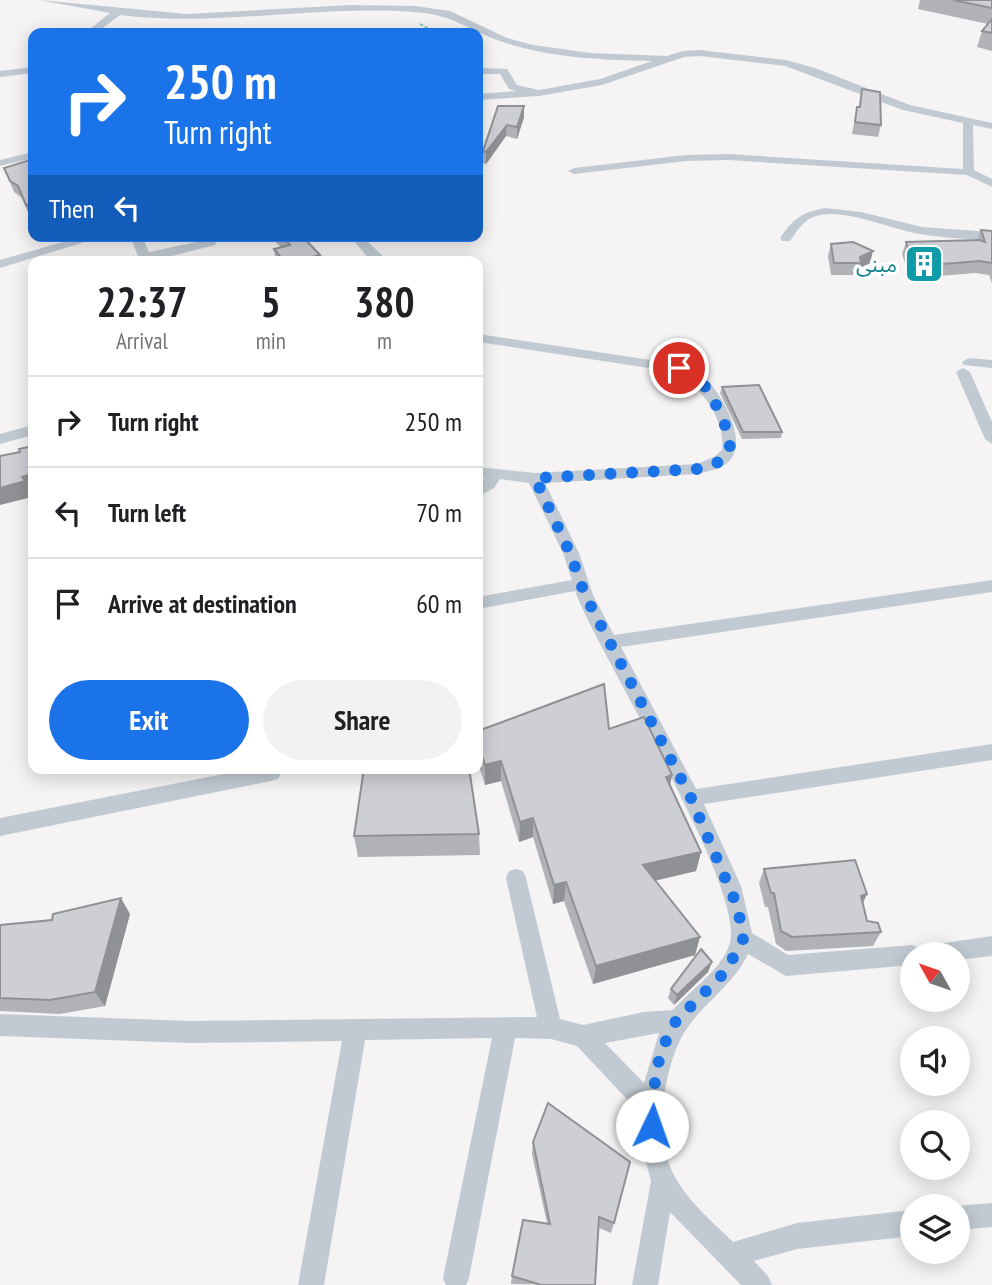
<!DOCTYPE html>
<meta charset="utf-8">
<style>
body{margin:0;font-family:"PT Sans Narrow","Noto Sans Arabic",sans-serif;background:#f2f2f2;color:#202124;height:100vh;display:flex;flex-direction:column;font-size:26px;white-space:nowrap}
*{box-sizing:border-box;margin:0}
p{font-size:23px;color:#757577}
.icon{flex:none;width:38px;height:38px;fill:none;stroke:currentColor;stroke-width:2;stroke-linecap:round;stroke-linejoin:round}
.map{position:relative;flex:1;overflow:hidden}
.side{position:absolute;left:28px;top:256px;width:455px;height:518px;display:flex;flex-direction:column;background:#fff;border-radius:14px;box-shadow:0 4px 18px #0003}
.side>*{flex:none}
.banner{position:absolute;left:28px;top:28px;width:455px;height:214px;border-radius:14px;box-shadow:0 4px 18px #0003;background:#1a73e8;color:#fff;overflow:hidden}
.needle{width:46px;rotate:310deg}
.fabs{position:absolute;left:900px;top:942px;display:grid;gap:14px}
.fabs a{display:grid;place-items:center;width:70px;height:70px;border-radius:50%;background:#fff;box-shadow:0 4px 18px #0003;font-size:35px}
.pin{position:absolute;display:grid;place-items:center;width:60px;height:60px;color:#fff;margin:-30px;border:4px solid #fff;border-radius:50%;box-shadow:0 2px 7px #0007}
.me{position:absolute;width:77px;margin:-38px;rotate:3deg;stroke-linejoin:round;filter:drop-shadow(0 0 5px #0008)}
.turn{display:flex;align-items:center;gap:24px;height:147px;padding:0 21px;font-size:32px}
.turn .icon{width:91px;height:91px;stroke-width:2.5}
.turn b{display:block;font-size:49px;line-height:60px}
.then{display:flex;align-items:center;height:66px;padding:0 21px;background:#0003;gap:14px;font-size:26px}
.eta{display:flex;justify-content:space-evenly;align-items:center;height:119px;text-align:center}
.eta b{font-size:42px;font-weight:800;line-height:49px}
.cta{display:flex;gap:14px;margin-top:auto;padding:14px 21px}
.cta a{flex:1;height:80px;border-radius:42px;background:#1a73e8;color:#fff;font-size:28px;font-weight:800;line-height:80px;text-align:center}
.cta a+a{background:#f2f2f2;color:#202124}
ul{padding:0;list-style:none}
li{display:flex;align-items:center;gap:21px;height:91px;padding:0 21px;border-top:2px solid #e0e0e0}
li div{flex:1}
li b{display:block;font-size:26px}
li em{font-style:normal}
.map>svg:first-child{display:block}
.lines{fill:none;stroke-linecap:round;stroke-linejoin:round}
.path{stroke:#7ad0a6;stroke-width:2;stroke-dasharray:3.5 2;stroke-linecap:butt}
.street{fill:#c1cad2;fill-rule:evenodd}
.wall{fill:#b0b2b7}
.shaded-wall{fill:#909195}
.building{fill:#cdcfd5;stroke:#909195;stroke-width:2}
.route{stroke:#1a73e8;stroke-width:12;stroke-dasharray:0 21.6}
.labels{text-anchor:middle;dominant-baseline:central;stroke-width:7;stroke-linejoin:round;paint-order:stroke}
.far-culture-label{font-size:21px;fill:#0d838f;stroke:#fff;text-anchor:end}
</style>
<div class="map">
<svg width="992" height="1285" viewBox="0 0 992 1285">
<rect width="100%" height="100%" fill="#f5f3f3"/>
<g class="lines">
<path class="path" d="M420 24 436 33"/>
<path class="street" d="M39 0 187 14 351 5 415 6 450 11 507 38 533 45 590 53 667 56 683 51 700 50 786 60 815 68 910 105 992 123V129L973 125V127L974 170 992 179V187L967 175 728 160 686 161 574 174 568 171 574 168 686 155 728 154 963 169V123L903 110 785 66 700 56 684 57 602 85 539 96 478 100V94L516 91 509 89 500 74H478V68L507 69 517 85 539 90 600 79 652 61C604 60 555 58 509 44 471 33 458 15 414 12 316 5 218 27 120 15L96 33H85L110 13Z
M33 67V73L0 77V71Z
M33 152V158L0 166V160Z
M825 208 861 212 922 227 992 232V240C966 239 940 238 915 233 887 228 840 206 813 217 802 222 797 231 790 241H782L780 238C793 219 802 212 825 208Z
M84 236H104L0 268V260Z
M130 236H142L149 252 206 240 207 236H219L215 245 152 261H140Z
M360 237 364 238 388 261 370 260 354 241Z
M478 334 684 365C692 369 700 373 707 380 722 395 747 439 731 459 723 469 709 471 697 474L545 483 579 553 593 595 614 635 992 580V592L621 647 696 789 992 744V760L704 804 741 886 752 933 788 955 912 945 917 947 992 936V956L957 960V954H912V965L786 976 748 954C734 983 709 999 690 1024 664 1057 653 1135 673 1173 686 1200 712 1221 733 1242L797 1223 912 1210V1236L797 1249 754 1261 768 1276 772 1285H741L670 1212 658 1285H632L651 1181 641 1144 640 1113 577 1046 551 1039 515 1038 469 1278 466 1285H446L443 1278 492 1038 365 1040 324 1285H298L342 1041 190 1043 0 1036V1014L190 1021 537 1017 506 878 509 871 516 869 523 871 526 878 560 1019 583 1025 644 1012 673 1010C690 990 719 972 729 946 750 893 599 656 575 591L478 609V597L572 580 563 553 529 483 500 479 494 488 478 497V484L485 478 478 477V467L535 473 697 464 714 457 722 450C726 419 700 386 675 372L478 342ZM659 1033 644 1083 605 1043Z
M969 358 992 360V368L964 365 962 362Z
M963 368 970 372 992 422V444L985 439 956 372Z
M33 425V435L0 444V434Z
M254 768H278L281 773 278 779 271 781 0 836V818Z
M992 1203V1227L957 1230 956 1206Z"/>
</g>
<path class="wall" d="M920 0H992V51L977 47 982 31 988 24 918 9Z
M862 89 881 125 878 137 852 134 855 118 857 107H859Z
M498 106 524 117 517 139 506 136 486 164 483 163V151Z
M33 159 30 217 22 198 14 192 4 168Z
M981 230 992 231V283L989 275 975 273 927 277 921 274 909 275 902 254 906 242 977 240Z
M269 236H302L321 261H276L274 249 281 247Z
M831 244 870 263 860 268 858 275H831L828 256Z
M722 387 782 432 781 438 742 439 720 393Z
M609 729 672 775 670 787 701 852 696 871 655 881 700 937 695 955 593 984 564 901 553 904 533 837 519 842 501 781 485 785 478 763V731Z
M479 834 480 855 358 857 354 836Z
M764 869 867 894 863 903 867 921 881 932 873 946 786 951 776 944 768 907H765L759 883Z
M130 914 105 1006 60 1014 0 1011V925Z
M712 962 708 972 674 1005 668 998 671 989Z
M533 1142 614 1223 611 1233 599 1228 595 1285 511 1284 512 1276 547 1223 532 1154Z"/>
<path class="shaded-wall" d="M524 106V117L517 139V127Z
M507 125 506 136 486 164V152Z
M33 203V216L30 217 26 205Z
M873 251 870 263 860 268 861 263 860 257Z
M320 255 321 261H308V258Z
M33 473V491L30 492 32 497 0 505V488L22 477Z
M501 761V781L485 785V765Z
M672 775 668 795 666 777Z
M533 818V837L519 842 520 822Z
M701 852 696 871 639 884 643 865Z
M566 882 564 901 553 904 554 885Z
M867 894 860 908 861 896Z
M121 898 130 914 105 1006 95 992Z
M700 937 695 955 593 984 596 966Z
M712 962 708 972 674 1005 677 995Z"/>
<path class="building" d="M953 0H992V8Z
M992 19V33L982 31Z
M862 89 880 92 881 125 855 122 857 107H860Z
M498 106H524L517 127 507 125 486 152 483 151Z
M33 159V203L26 205 18 186 10 181 4 168Z
M981 230 992 231V263L979 261 931 265 925 262 913 263 906 242 980 240 985 242Z
M281 236H302L320 255 308 258 309 261H284L274 249 290 245Z
M853 242 873 251 860 257 861 263H834L831 244Z
M759 385 782 432H743L722 387Z
M33 446V473L22 477 25 481 0 488V456L20 452 19 449Z
M604 684 609 729 644 717 672 775 666 777 701 852 643 865 700 937 596 966 566 882 554 885 533 818 520 822 501 761 485 765 478 744V731Z
M364 768H469L479 834 354 836Z
M855 860 867 894 861 896 867 921 878 923 881 932 792 937 781 931 774 893H771L764 869Z
M121 898 95 992 50 1000 0 998V925L52 920 53 914Z
M701 949 712 962 677 995 671 989Z
M548 1103 630 1162 614 1223 599 1217 595 1285H541L512 1276 523 1220 550 1224 533 1142Z"/>
<g class="lines">
<path class="route" d="M652 1126 653 1093 659 1060 667 1038 676 1021 726 971 743 939 738 908 691 798 585 595 570 553 535 478 697 469C709 466 724 463 729 450 734 438 714 399 706 388 699 378 689 374 679 368"/>
</g>
<defs>
<g id="building-square" transform="scale(2.0125)"><rect x="-9" y="-9" width="18" height="18" rx="4" fill="#0f9aa8" stroke="#fff"/><path d="M-4-6H4V6H1V3H-1V6H-4ZM-2.5-4.3h1.7v1.8h-1.7ZM.8-4.3h1.7v1.8H.8ZM-2.5-1h1.7V.8h-1.7ZM.8-1h1.7V.8H.8Z" fill="#fff"/></g>
</defs>
<g fill-rule="evenodd">
<use href="#building-square" x="924" y="264"/>
</g>
<g class="labels">
<g class="far-culture-label">
<text x="897" y="264">مبنى</text>
</g>
</g>
</svg>
<div class="fabs">
<a><svg class="needle" viewBox="-14 -14 28 28"><path d="M0-13l5 13h-10z" fill="#e53935"/><path d="M0 13l5-13h-10z" fill="#757577"/></svg></a>
<a><svg class="icon" aria-label="sound" viewBox="0 0 24 24"><path d="M4 9h4l5-4v14l-5-4H4zM17 9q2 3 0 6"/></svg></a>
<a><svg class="icon" aria-label="search" viewBox="0 0 24 24"><circle cx="10" cy="10" r="6"/><path d="M15 15l6 6"/></svg></a>
<a><svg class="icon" aria-label="layers" viewBox="0 0 24 24"><path d="M12 4l9 5-9 5-9-5zM3 14l9 5 9-5"/></svg></a>
</div>
<div class="pin" style="left:679px;top:368px;background:#d93025"><svg class="icon" aria-label="arrive" viewBox="0 0 24 24"><path d="M6 21V4h12l-3 4 3 4H6"/></svg></div>
<svg class="me" style="left:652px;top:1126px" viewBox="-20 -20 40 40"><circle r="19" fill="#fff"/><path d="M0-13L10 11 0 6-10 11z" fill="#1a73e8"/></svg>
<div class="banner">
<div class="turn"><svg class="icon" aria-label="right" viewBox="0 0 24 24"><path d="M7 20v-9h11M14 6l5 5-5 5"/></svg><div><b>250 m</b>Turn right</div></div>
<div class="then">Then<svg class="icon" aria-label="left" viewBox="0 0 24 24"><path d="M17 20v-9H6M10 6l-5 5 5 5"/></svg></div>
</div>
<section class="side">
<div class="eta">
<div><b>22:37</b><p>Arrival</p></div>
<div><b>5</b><p>min</p></div>
<div><b>380</b><p>m</p></div>
</div>
<ul>
<li><svg class="icon" aria-label="right" viewBox="0 0 24 24"><path d="M7 20v-9h11M14 6l5 5-5 5"/></svg><div><b>Turn right</b></div><em>250 m</em></li>
<li><svg class="icon" aria-label="left" viewBox="0 0 24 24"><path d="M17 20v-9H6M10 6l-5 5 5 5"/></svg><div><b>Turn left</b></div><em>70 m</em></li>
<li><svg class="icon" aria-label="arrive" viewBox="0 0 24 24"><path d="M6 21V4h12l-3 4 3 4H6"/></svg><div><b>Arrive at destination</b></div><em>60 m</em></li>
</ul>
<div class="cta"><a>Exit</a><a>Share</a></div>
</section>
</div>
